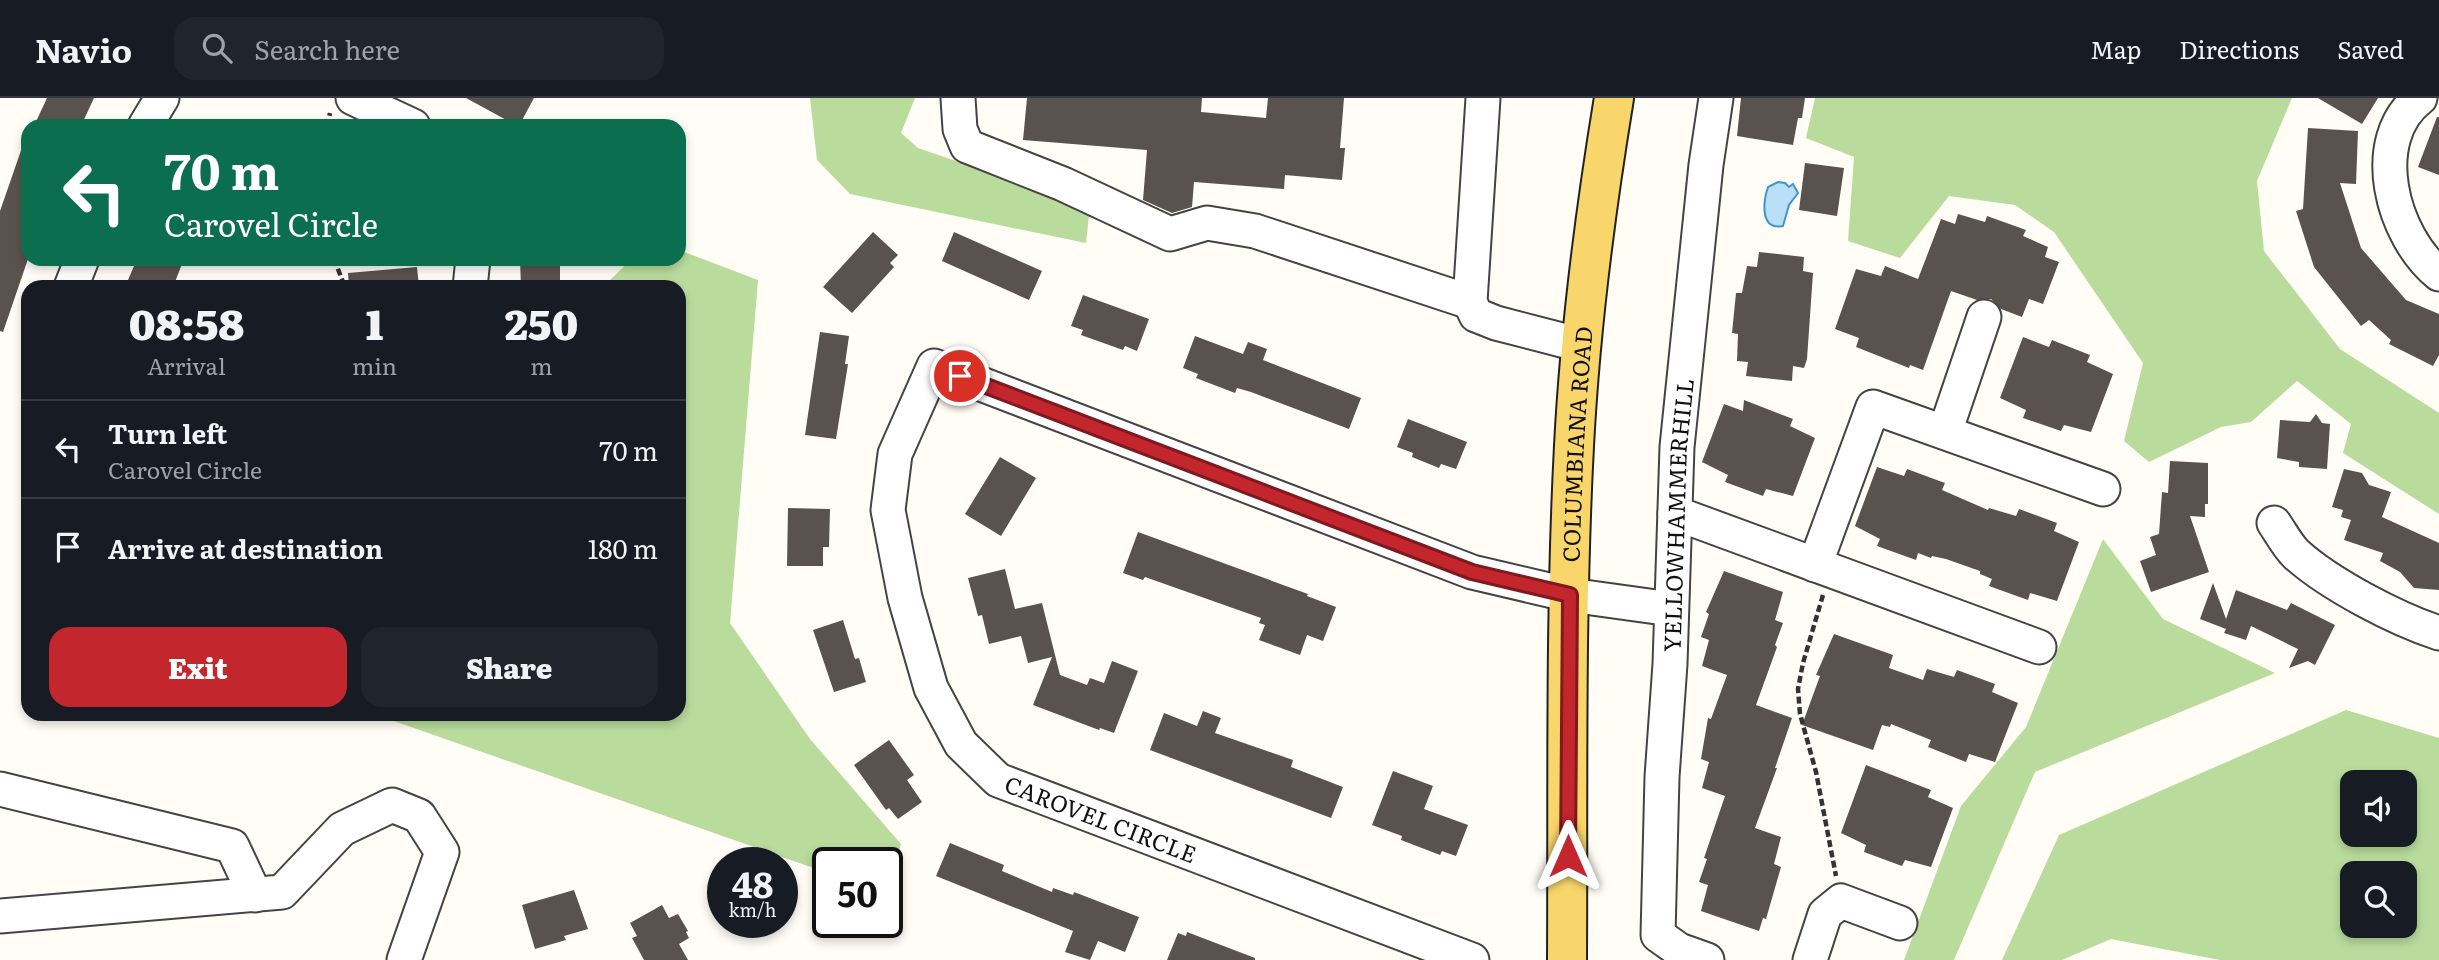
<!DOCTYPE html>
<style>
body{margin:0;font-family:Literata,serif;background:#20242c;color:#f1f3f6;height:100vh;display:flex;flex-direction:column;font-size:26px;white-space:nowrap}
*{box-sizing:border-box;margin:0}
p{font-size:23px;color:#9ea1a6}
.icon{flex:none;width:38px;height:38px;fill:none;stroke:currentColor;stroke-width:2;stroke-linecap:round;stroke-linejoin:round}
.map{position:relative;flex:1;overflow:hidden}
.side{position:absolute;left:21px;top:182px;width:665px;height:441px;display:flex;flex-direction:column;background:#171b24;border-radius:21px;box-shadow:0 4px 10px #0003}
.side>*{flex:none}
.banner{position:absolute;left:21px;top:21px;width:665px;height:147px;border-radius:21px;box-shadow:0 4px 10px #0003;background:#0b6e4f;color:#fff;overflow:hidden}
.tools{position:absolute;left:2340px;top:672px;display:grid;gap:14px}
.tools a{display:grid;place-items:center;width:77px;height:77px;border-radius:14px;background:#171b24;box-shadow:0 4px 10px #0003;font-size:35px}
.speed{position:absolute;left:707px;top:749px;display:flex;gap:14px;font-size:35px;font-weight:700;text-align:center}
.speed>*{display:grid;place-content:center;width:91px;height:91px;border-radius:50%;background:#171b24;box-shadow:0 4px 10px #0003;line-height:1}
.speed small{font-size:18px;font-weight:400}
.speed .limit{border:4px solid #111;border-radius:10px;background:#fff;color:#111}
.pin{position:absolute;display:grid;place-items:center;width:60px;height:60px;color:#fff;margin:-30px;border:4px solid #fff;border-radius:50%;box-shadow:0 2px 7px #0007}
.me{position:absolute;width:77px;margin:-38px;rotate:0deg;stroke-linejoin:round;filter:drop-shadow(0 0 5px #0008)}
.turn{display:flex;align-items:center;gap:24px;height:147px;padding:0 28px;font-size:32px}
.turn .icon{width:91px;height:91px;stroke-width:2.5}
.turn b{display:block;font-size:49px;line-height:60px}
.eta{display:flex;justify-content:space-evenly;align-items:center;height:119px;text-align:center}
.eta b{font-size:42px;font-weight:800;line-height:49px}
.primary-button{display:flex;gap:14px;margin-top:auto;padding:14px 28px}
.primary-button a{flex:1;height:80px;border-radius:21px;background:#c4262e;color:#fff;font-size:28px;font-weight:800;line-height:80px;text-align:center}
.primary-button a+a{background:#20242c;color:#f1f3f6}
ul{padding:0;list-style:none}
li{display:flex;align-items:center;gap:21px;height:98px;padding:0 28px;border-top:2px solid #363941}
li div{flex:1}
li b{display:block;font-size:26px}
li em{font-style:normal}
header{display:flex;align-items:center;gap:42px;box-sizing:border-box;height:98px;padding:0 35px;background:#171b24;border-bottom:2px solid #363941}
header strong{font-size:33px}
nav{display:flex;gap:38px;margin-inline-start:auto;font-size:24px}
.search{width:490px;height:63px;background:#20242c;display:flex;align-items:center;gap:18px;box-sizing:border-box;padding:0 24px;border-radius:21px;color:#9ea1a6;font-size:26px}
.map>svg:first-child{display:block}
.forest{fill:#b9dc9c;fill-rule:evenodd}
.water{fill:#b9e0f7;stroke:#3f96cf;stroke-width:2}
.building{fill:#5a524d}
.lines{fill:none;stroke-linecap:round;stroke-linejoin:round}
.minor-casing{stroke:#444;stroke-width:37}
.major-casing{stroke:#222;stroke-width:42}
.path{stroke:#333;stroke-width:4.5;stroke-dasharray:7 3.5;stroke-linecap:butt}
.minor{stroke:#fff;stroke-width:33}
.major{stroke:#f9d66b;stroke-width:38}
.route-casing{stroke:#7f191e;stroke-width:18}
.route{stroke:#c4262e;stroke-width:12}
.labels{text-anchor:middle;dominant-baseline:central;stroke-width:7;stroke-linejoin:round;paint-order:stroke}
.street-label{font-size:23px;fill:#111;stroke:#fff}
</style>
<header>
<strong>Navio</strong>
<div class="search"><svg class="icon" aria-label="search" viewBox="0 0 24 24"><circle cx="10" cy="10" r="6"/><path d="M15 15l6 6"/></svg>Search here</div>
<nav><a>Map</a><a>Directions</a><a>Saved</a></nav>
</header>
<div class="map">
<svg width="2439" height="862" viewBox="0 0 2439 862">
<rect width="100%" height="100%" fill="#fffdf5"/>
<path class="forest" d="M810 0H915L901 35 918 50 1090 109 1086 145 850 96 817 62Z
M1815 0H2292L2257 83 2264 153 2340 251 2439 315V416L2343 355 2351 326 2297 283 2251 324 2221 329 2149 364 2124 343 2143 265 2054 134 2015 107 1949 98 1900 160 1848 143 1854 59 1806 40Z
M679 152 758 182 730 525 810 641 901 746 887 793V765H828V775L394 623 417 616H679V189H611L610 182 632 161H679Z
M2103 441 2163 521 2275 575 2035 674 1954 862H1904L1961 708 2026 629Z
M2346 612 2439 640V862H2220L2111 841 2062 862H2002L2059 737ZM2404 684V737H2352V684ZM2404 775V828H2352V775Z"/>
<path class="water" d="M1778 84 1785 85 1789 89 1793 86 1798 95 1789 107 1783 128C1760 133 1763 104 1768 89Z"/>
<path class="building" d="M47 0H94L81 28H34Z
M466 0H534L520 26 511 22 510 24Z
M1027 0H1202L1201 14 1266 20 1268 0H1344L1340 50H1345L1342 82 1285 77 1284 91 1194 84 1192 109 1172 115 1143 102 1147 52 1023 42Z
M1741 0H1805L1802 20H1798L1793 47 1737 38Z
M2318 0H2378L2362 26Z
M2437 19H2439V77L2418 69Z
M2308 30 2358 33 2356 86 2340 85 2361 150 2406 202 2439 216V257L2433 268 2389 246 2391 242 2369 222 2361 228 2314 169 2296 113 2303 111Z
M25 41 28 42V161L3 234 0 233V113Z
M1805 65 1844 70 1837 118 1799 112Z
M1958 116 1985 124 1987 118 2026 132 2023 138 2048 149 2045 159 2059 164 2043 206 2029 201 2022 219 2001 211 1991 201 1977 202 1951 193 1923 272 1910 267 1909 270 1856 249 1859 240 1835 231 1856 171 1881 178 1885 168 1918 181 1941 121 1955 126Z
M873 134 898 157 890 165 894 169 852 215 823 189Z
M954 134 1042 173 1029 202 942 163Z
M1759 154 1804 159 1803 173 1813 175 1807 261 1804 270 1793 268 1792 283 1746 278 1748 264 1737 263 1738 236 1732 235 1736 195H1742L1747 168 1757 169Z
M137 161H184L173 189H125Z
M520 161H560V189H521Z
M417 169 419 189H349L348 175Z
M1083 197 1149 221 1137 253 1125 248 1123 252 1081 237 1083 232 1071 228Z
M820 234 849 238 845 266H848L836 341 805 337Z
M1195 238 1243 256 1248 244 1267 251 1263 262 1361 300 1349 331 1251 294 1237 290 1235 295 1196 280 1198 276 1183 270Z
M2023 239 2049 249 2052 242 2090 257 2087 264 2113 276 2091 334 2064 327 2061 333 2023 320 2026 312 2000 300Z
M1744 302 1793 321 1790 328 1815 340 1793 398 1766 391 1763 398 1725 384 1728 377 1702 364 1724 306 1743 313Z
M2316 316 2322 325 2330 326 2327 371 2299 369V364L2277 360 2280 322 2310 324Z
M1408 321 1467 344 1456 371 1441 366 1439 370 1412 359 1413 355 1397 349Z
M1000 359 1036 380 1001 438 965 416Z
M2170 363 2208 365V406H2205V419L2190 418 2209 474 2151 494 2140 463 2156 457 2150 439 2159 436 2162 394 2168 395Z
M1877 369 1904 378 1907 371 1945 385 1942 392 1988 412 1989 410 2016 418 2019 411 2057 425 2054 433 2079 444 2057 503 2030 495 2028 502 1989 488 1992 481 1980 476V473L1946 461 1932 458 1931 460 1918 455 1916 462 1877 448 1880 441 1855 428Z
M2344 371 2362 375 2369 387 2391 394 2382 419 2439 445V492L2414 490 2400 474 2380 463 2383 455 2344 442 2351 422 2341 419 2343 412 2332 409Z
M788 410 830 411 829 449H823V468H787Z
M1138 434 1308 496 1307 498 1336 509 1323 543 1307 537 1300 557 1259 542 1265 527 1259 525 1261 520 1145 479 1143 482 1123 475Z
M1005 471 1015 511 1042 505 1060 577 1087 587 1090 580 1104 585 1112 563 1138 573 1114 635 1100 630 1099 632 1033 607 1052 559 1028 565 1021 538 989 546 982 517 978 518 968 480Z
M1724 473 1783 494 1775 522 1783 525 1775 547 1777 549 1756 607 1792 620 1775 670H1777L1755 730 1781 739 1774 766 1781 769 1766 821 1763 820 1759 833 1701 813 1708 787 1699 784 1707 761 1704 760 1725 698 1702 690 1709 664 1701 661 1708 620 1711 621 1727 577 1702 568 1709 542 1701 539 1709 516 1706 514Z
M2213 485 2226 521 2236 492 2287 512 2291 505 2335 527 2315 567 2308 563 2289 570 2298 551 2251 528 2246 542 2224 535 2226 531 2200 521Z
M843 522 855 561 859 560 866 584 834 594 813 532Z
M1834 536 1893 557 1889 570 1923 582 1927 571 1954 579 1957 572 1995 586 1992 594 2018 605 1995 664 1969 656 1966 664 1928 649 1931 642 1891 626 1890 629 1882 627 1873 652 1802 627 1820 578 1816 577Z
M1203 613 1221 620 1215 635 1293 662 1291 669 1343 689 1331 720 1150 652 1164 615 1197 628Z
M889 642 914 677 907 682 922 704 898 721 889 710 886 712 854 667Z
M1866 667 1931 692 1928 699 1953 710 1931 769 1905 762 1902 768 1864 754 1866 747 1841 735Z
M1393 673 1433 688 1424 711 1468 727 1456 758 1442 753 1440 757 1401 742 1402 738 1372 727Z
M950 745 1004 767 1002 773 1052 794 1053 790 1073 797 1074 794 1139 819 1125 854 1098 843 1090 862 1065 854 1073 833 936 778Z
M574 792 588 831 564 838 566 842 535 851 522 807Z
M662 807 669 820 678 816 688 833 686 834 689 840 679 846 688 862H644L632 840 637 838 630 825Z
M1187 834 1255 860V862H1167L1178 835 1186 838Z"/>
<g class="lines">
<g class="minor-casing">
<g id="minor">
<path d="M353 0 413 28"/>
<path d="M958 0 960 31 967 48 1063 86 1170 136 1207 125 1255 133 1470 204"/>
<path d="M1483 0 1470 204 1476 217 1496 225 1581 247"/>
<path d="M2420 0C2366 42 2392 138 2439 176"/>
<path d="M145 28 162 0"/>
<path d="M71 189 82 161"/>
<path d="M470 189 473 161"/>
<path d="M1945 334 1984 219"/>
<path d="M1675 415 2039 549"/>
<path d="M2274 425C2281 435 2287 447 2296 456 2329 486 2396 521 2439 535"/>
<path d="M1815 467 1873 309 2103 391"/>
<path d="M0 691 232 748 255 797"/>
<path d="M0 818 282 794 342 731 392 707 419 718 442 754 404 862"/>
<path d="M1472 862 998 682 961 646 931 590 905 500 888 412 895 356 934 268 1472 474 1570 497 1671 511"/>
<path id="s1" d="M1707 862 1679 852 1658 837 1662 679 1670 566 1677 349 1706 67 1716 0"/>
<path d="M1810 862 1825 816 1841 803 1900 825"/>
</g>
</g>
<g class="major-casing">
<g id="major">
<path id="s2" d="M1567 862C1568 691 1565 519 1574 348 1580 231 1595 115 1614 0"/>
</g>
</g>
<path class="path" d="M327 28 330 15
M334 161 345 189
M1823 497 1803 565 1798 591 1800 616 1816 674 1836 778"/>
<use href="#minor" class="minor"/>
<use href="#major" class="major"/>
</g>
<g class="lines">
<g class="route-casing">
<path id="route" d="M960 278 1472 474 1570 497 1568 758"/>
</g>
<use href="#route" class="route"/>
</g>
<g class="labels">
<g class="street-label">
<text stroke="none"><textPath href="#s2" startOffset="516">COLUMBIANA ROAD</textPath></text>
<text stroke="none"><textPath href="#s1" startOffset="476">YELLOWHAMMERHILL</textPath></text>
<text transform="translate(1101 720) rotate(21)">CAROVEL CIRCLE</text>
</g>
</g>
</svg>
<div class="tools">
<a><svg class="icon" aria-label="sound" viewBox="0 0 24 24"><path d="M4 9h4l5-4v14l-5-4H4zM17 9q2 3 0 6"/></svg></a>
<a><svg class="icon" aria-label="search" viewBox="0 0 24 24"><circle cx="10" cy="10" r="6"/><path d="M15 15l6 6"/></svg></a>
</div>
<div class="speed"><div>48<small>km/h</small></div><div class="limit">50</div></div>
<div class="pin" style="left:960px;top:278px;background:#d93025"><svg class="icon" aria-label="arrive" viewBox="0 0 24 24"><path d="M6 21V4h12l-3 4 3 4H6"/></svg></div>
<svg class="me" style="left:1568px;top:758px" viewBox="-20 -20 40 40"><path d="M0-17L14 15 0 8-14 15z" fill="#c4262e" stroke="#fff" stroke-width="4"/></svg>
<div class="banner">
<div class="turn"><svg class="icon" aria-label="left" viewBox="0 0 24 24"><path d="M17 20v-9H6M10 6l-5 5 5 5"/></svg><div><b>70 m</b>Carovel Circle</div></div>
</div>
<section class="side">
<div class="eta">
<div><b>08:58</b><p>Arrival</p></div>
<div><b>1</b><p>min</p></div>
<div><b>250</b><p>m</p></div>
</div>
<ul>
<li><svg class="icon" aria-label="left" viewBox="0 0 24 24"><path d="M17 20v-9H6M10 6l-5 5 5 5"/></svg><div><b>Turn left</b><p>Carovel Circle</p></div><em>70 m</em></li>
<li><svg class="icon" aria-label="arrive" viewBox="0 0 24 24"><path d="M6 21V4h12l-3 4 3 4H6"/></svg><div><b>Arrive at destination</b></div><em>180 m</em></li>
</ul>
<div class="primary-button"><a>Exit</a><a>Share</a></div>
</section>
</div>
